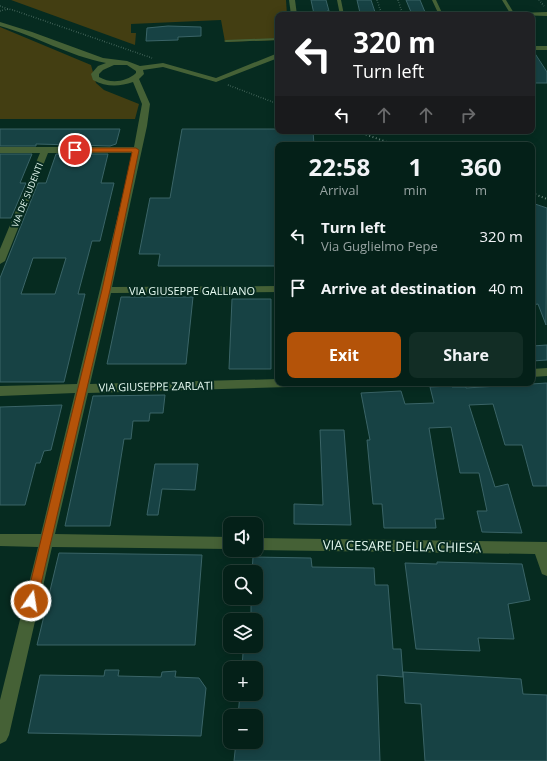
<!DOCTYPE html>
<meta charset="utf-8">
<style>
body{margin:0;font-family:"Open Sans",sans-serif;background:#122d25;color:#f1f3f6;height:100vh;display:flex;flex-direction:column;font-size:15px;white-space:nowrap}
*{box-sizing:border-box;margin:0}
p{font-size:13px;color:#97a3a2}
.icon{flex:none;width:22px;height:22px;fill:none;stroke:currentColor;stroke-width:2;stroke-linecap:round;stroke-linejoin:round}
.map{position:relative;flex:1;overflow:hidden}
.side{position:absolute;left:275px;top:142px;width:260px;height:244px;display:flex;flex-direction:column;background:#042018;border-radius:8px;box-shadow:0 2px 10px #0003,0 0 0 1px #253e37}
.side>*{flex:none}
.hud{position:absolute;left:275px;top:12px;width:260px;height:122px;border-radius:8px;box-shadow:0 2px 10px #0003,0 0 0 1px #253e37;background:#202124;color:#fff;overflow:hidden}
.controls{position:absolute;left:223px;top:517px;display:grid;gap:8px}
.controls a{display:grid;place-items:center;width:40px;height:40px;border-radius:8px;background:#042018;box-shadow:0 2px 10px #0003,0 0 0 1px #253e37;font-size:20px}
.pin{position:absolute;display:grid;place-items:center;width:34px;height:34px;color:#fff;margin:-17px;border:2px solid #fff;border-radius:50%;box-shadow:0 1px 4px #0007}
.me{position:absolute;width:44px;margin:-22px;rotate:13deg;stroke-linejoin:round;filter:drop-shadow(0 0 3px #0008)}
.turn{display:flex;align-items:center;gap:14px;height:84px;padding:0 12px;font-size:18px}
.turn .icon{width:52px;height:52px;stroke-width:2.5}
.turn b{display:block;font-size:28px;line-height:34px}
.lanes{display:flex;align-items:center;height:38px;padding:0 12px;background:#0003;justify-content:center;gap:20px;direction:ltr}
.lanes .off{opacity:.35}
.eta{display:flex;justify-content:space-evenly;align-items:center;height:68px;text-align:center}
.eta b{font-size:24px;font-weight:700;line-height:28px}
.action{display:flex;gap:8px;margin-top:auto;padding:8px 12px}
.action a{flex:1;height:46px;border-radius:8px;background:#b45309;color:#fff;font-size:16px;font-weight:700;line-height:46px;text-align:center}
.action a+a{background:#122d25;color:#f1f3f6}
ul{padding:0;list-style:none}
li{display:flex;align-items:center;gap:12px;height:52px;padding:0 12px}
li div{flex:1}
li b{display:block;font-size:15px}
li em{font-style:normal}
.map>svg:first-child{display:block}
.green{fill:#433e12}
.building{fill:#174244;stroke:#3a6467;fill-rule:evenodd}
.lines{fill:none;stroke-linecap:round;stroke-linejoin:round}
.path-far1{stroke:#69877d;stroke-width:1.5;stroke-dasharray:0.5 2;stroke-linecap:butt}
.path{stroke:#69877d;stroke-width:2;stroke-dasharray:1 2.5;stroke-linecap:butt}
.lane{fill:#456136;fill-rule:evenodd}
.street{fill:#456136;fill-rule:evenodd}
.route{fill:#b45309;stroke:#753606}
.labels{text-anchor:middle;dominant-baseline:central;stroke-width:4;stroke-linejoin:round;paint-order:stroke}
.far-street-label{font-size:9px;fill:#e5f9f0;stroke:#062b20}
.street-label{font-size:11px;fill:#e5f9f0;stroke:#062b20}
.near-street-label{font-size:13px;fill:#e5f9f0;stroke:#062b20}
</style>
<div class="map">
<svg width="547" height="761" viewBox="0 0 547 761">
<rect width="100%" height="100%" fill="#062b20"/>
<path class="green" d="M11 0H286L287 15H278V40L225 42 221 20 131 24V33H136L135 45Z
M0 27 91 65 96 83 104 90 139 104 135 119H0Z"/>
<path class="building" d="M311 0H326L329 11H327L328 14H314Z
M357 0H371L375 12 360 13Z
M406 0H420L425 12H411Z
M168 26 201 27V36L178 37V40L146 41 147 28Z
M532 52H534L547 72V83H532Z
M0 129H120L116 144 110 146 36 144V146H0Z
M182 129H278V131H313L314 145H278V266H158L160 254H139L150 198H170Z
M0 154H32L20 183H26L11 218H0Z
M56 154H108L101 183H114L100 241H92L78 294H85L64 382H0V278L38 183H46ZM33 258H66L55 294H21Z
M532 203 547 208 546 325 538 304 532 305Z
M121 297H193L186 364H107Z
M232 299H271V369H229Z
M547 345V360L532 361V346Z
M547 383V486H533L522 445H505L493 404 469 405 495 487 508 484 522 533 482 532 477 511H487L479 473H460L451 427 429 428 444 519H435L436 528H384L382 504H373L367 440H370L361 393 401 391 405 404 434 403 430 387 451 386 452 387H466V388Z
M165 395 163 413H150L149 421H133L131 439H124L110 526H65L93 396Z
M62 405 51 450 44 451 40 463H36L25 505H0V407Z
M320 430H344L351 525 294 524V504L323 505Z
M155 464H198L195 490 162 489 158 515H147Z
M59 553 202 555 195 645H37Z
M253 557 311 558 312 567 374 568 375 585H388L393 649H401L403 677 377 675 380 761H234L236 742H256V716H238L240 694H256V668H242L243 653H251V646H256V620H251V598H256V572H252Z
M437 562 522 564 530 600 508 604 514 639 478 638 480 651 416 649 405 563 437 564Z
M105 670H119L118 676 161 677 162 672 176 671 175 677 199 678 206 688 201 736 28 733 40 675 104 676Z
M403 672 521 679 523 694 547 695V761H425L421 704 405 703Z"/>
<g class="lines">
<path class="path-far1" d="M377 0 382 15
M398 0 403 15
M539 0 544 6
M0 6 8 9
M0 11 8 9 13 10 152 58
M228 85 278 104"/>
<path class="path" d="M356 131 395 145
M532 193 547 199"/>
<path class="lane" d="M337 0H341L344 15H340Z
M432 0H436L443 15H439Z
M502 0H506L515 15H511Z
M278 38V40L226 42 224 41 226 40Z"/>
<path class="street" d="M289 0H295L297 15H291Z
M547 12V16L515 15 518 13Z
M0 22 32 32 103 58 127 61 140 66 163 63 216 78 278 53V58L216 82 163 67 143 70 144 74 139 79 150 104 147 126 112 287 278 286V292L111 293 90 384 278 379V383H294L292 386 288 387 88 393 55 534 230 537V549L52 547 9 735 6 741 0 744V700L38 547 0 546V534H41L75 393 0 396V386L77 384 133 153H48L5 261 0 264V249L40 153H0V147H134L142 104 133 82C119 87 106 87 93 80L91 74 98 66 106 63C69 56 36 36 0 26ZM114 65H127L136 71V73C126 82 111 84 99 77V74L103 70Z
M532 46H547V50H532Z
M547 368V376L532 377V369Z
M256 538 547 542V576L542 574 535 554 256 550Z"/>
</g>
<path class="route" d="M136 148 139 150 110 290 37 601 36 605 31 606 27 605 26 601 102 290 132 152H75L72 150 75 148Z"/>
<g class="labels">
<g class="far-street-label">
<text transform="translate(27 195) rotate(-68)">VIA DE’ SUDENTI</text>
</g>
<g class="street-label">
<text x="192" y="290">VIA GIUSEPPE GALLIANO</text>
<text transform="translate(156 386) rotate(-1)">VIA GIUSEPPE ZARLATI</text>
</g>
<g class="near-street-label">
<text transform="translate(402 546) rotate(1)">VIA CESARE DELLA CHIESA</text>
</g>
</g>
</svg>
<div class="controls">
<a><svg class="icon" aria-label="sound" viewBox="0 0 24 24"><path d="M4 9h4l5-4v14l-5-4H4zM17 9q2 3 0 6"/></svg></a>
<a><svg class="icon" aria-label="search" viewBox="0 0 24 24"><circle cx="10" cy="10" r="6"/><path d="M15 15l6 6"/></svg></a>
<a><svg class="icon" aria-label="layers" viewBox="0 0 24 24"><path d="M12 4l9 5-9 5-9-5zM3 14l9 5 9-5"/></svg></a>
<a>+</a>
<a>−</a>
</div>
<div class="pin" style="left:75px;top:150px;background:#d93025"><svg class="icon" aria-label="arrive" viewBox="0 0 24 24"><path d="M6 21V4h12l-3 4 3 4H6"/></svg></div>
<svg class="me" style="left:31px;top:601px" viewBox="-20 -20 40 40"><circle r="17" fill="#b45309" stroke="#fff" stroke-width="3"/><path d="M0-11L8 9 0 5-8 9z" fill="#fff"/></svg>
<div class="hud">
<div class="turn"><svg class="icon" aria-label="left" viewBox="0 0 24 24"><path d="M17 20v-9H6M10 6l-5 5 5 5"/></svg><div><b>320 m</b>Turn left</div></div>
<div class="lanes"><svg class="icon" aria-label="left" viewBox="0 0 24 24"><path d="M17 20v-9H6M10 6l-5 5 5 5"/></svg><svg class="icon off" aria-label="ahead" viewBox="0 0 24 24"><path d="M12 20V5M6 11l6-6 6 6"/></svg><svg class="icon off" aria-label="ahead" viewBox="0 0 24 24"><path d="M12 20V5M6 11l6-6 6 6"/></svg><svg class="icon off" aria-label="right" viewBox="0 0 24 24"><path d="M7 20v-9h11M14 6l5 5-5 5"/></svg></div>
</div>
<section class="side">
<div class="eta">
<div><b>22:58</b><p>Arrival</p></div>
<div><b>1</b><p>min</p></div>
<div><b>360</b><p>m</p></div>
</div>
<ul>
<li><svg class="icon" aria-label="left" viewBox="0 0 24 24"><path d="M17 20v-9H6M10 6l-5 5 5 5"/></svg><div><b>Turn left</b><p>Via Guglielmo Pepe</p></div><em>320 m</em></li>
<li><svg class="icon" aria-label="arrive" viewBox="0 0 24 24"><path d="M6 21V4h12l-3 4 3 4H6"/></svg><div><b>Arrive at destination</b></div><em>40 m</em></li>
</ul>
<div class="action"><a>Exit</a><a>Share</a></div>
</section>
</div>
